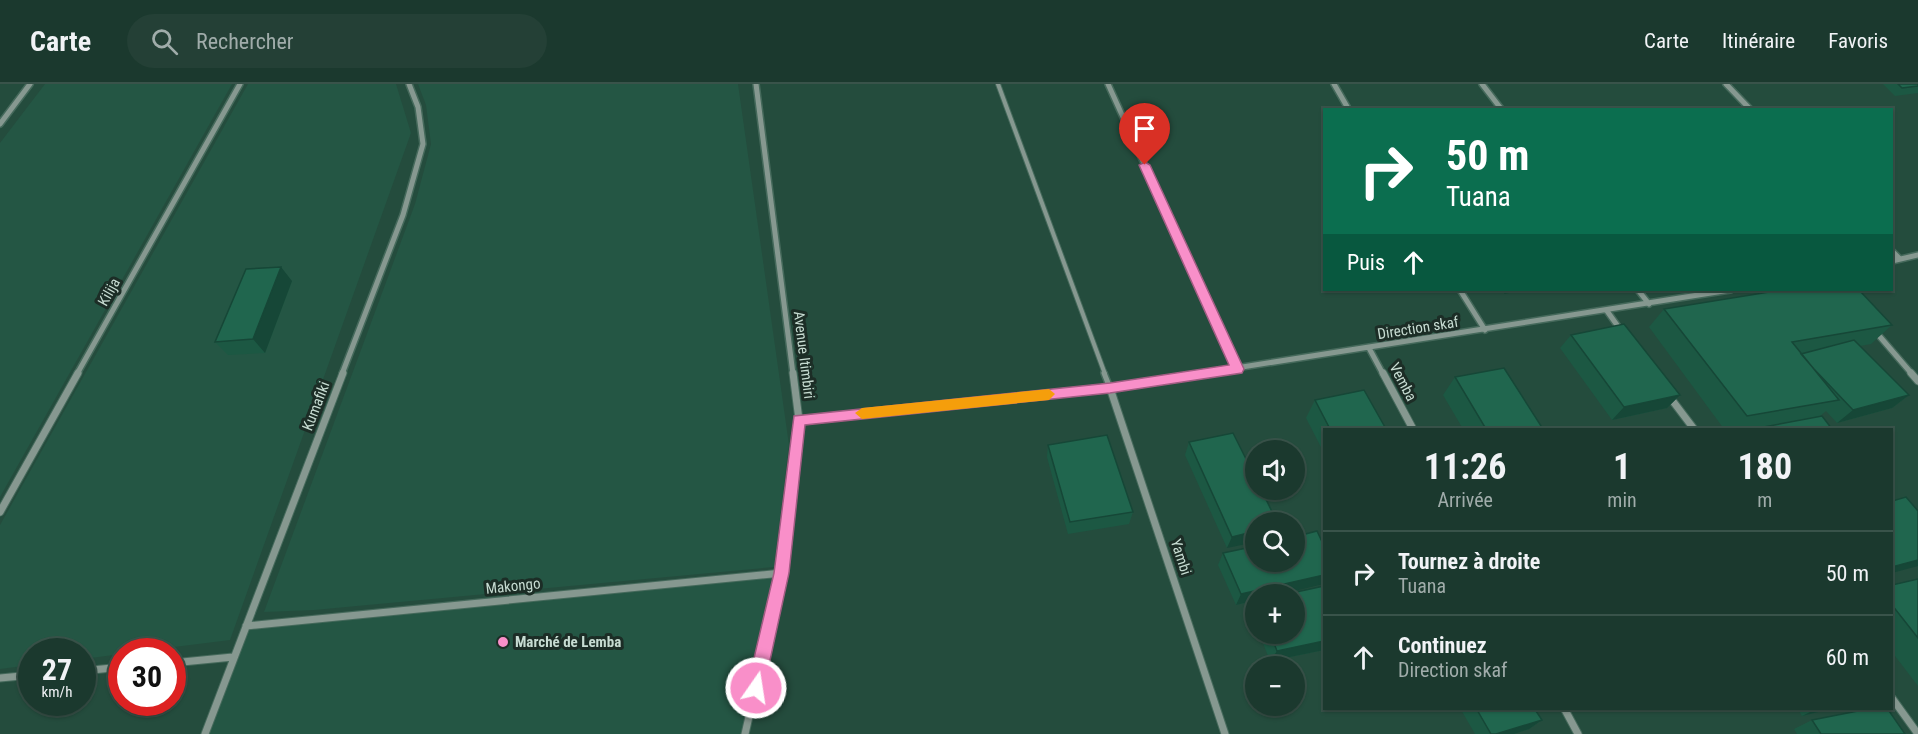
<!DOCTYPE html>
<html lang="fr">
<meta charset="utf-8">
<style>
body{margin:0;font-family:"Roboto Condensed",sans-serif;background:#244036;color:#f1f3f6;height:100vh;display:flex;flex-direction:column;font-size:22px;white-space:nowrap}
*{box-sizing:border-box;margin:0}
p{font-size:20px;color:#a0acaa}
.icon{flex:none;width:33px;height:33px;fill:none;stroke:currentColor;stroke-width:2;stroke-linecap:round;stroke-linejoin:round}
.map{position:relative;flex:1;overflow:hidden}
.panel{position:absolute;left:1323px;top:344px;width:570px;height:282px;display:flex;flex-direction:column;background:#1b392e;border-radius:0px;box-shadow:0 2px 4px #0004,0 0 0 2px #39534a}
.panel>*{flex:none}
.banner{position:absolute;left:1323px;top:24px;width:570px;height:183px;border-radius:0px;box-shadow:0 2px 4px #0004,0 0 0 2px #39534a;background:#0b6e4f;color:#fff;overflow:hidden}
.fabs{position:absolute;left:1245px;top:356px;display:grid;gap:12px}
.fabs a{display:grid;place-items:center;width:60px;height:60px;border-radius:50%;background:#1b392e;box-shadow:0 2px 4px #0004,0 0 0 2px #39534a;font-size:30px}
.speed{position:absolute;left:18px;top:554px;display:flex;gap:12px;font-size:30px;font-weight:700;text-align:center}
.speed>*{display:grid;place-content:center;width:78px;height:78px;border-radius:50%;background:#1b392e;box-shadow:0 2px 4px #0004,0 0 0 2px #39534a;line-height:1}
.speed small{font-size:15px;font-weight:400}
.speed .limit{border:9px solid #d22;background:#fff;color:#111}
.pin{position:absolute;display:grid;place-items:center;width:51px;height:51px;color:#fff;margin:-62px -26px;border-radius:50% 50% 50% 0;rotate:-45deg;box-shadow:0 0 6px #0007}
.pin .icon{rotate:45deg}
.me{position:absolute;width:66px;margin:-33px;rotate:13deg;stroke-linejoin:round;filter:drop-shadow(0 0 4px #0008)}
.turn{display:flex;align-items:center;gap:21px;height:126px;padding:0 24px;font-size:27px}
.turn .icon{width:78px;height:78px;stroke-width:2.5}
.turn b{display:block;font-size:42px;line-height:51px}
.then{display:flex;align-items:center;height:57px;padding:0 24px;background:#0003;gap:12px;font-size:22px}
.eta{display:flex;justify-content:space-evenly;align-items:center;height:102px;text-align:center}
.eta b{font-size:36px;font-weight:700;line-height:42px}
ul{padding:0;list-style:none}
li{display:flex;align-items:center;gap:18px;height:84px;padding:0 24px;border-top:2px solid #39534a}
li div{flex:1}
li b{display:block;font-size:22px}
li em{font-style:normal}
header{display:flex;align-items:center;gap:36px;box-sizing:border-box;height:84px;padding:0 30px;background:#1b392e;border-bottom:2px solid #39534a}
header strong{font-size:28px}
nav{display:flex;gap:33px;margin-inline-start:auto;font-size:21px}
.search{width:420px;height:54px;background:#244036;display:flex;align-items:center;gap:15px;box-sizing:border-box;padding:0 21px;border-radius:33px;color:#a0acaa;font-size:22px}
.map>svg:first-child{display:block}
.built{fill:#245644}
.lines{fill:none;stroke-linecap:round;stroke-linejoin:round}
.service-far1-casing{stroke:#45695b;stroke-width:6}
.service-casing{stroke:#45695b;stroke-width:8}
.minor-far1-casing{stroke:#45695b;stroke-width:8}
.minor-casing{stroke:#45695b;stroke-width:9}
.service-far1{stroke:#869890;stroke-width:4}
.service{stroke:#869890;stroke-width:5}
.minor-far1{stroke:#869890;stroke-width:5}
.minor{stroke:#869890;stroke-width:7}
.wall{fill:#1c5843}
.shaded-wall{fill:#164737}
.building{fill:#20664e;stroke:#164737;stroke-width:1.5}
.route{fill:#f98fc9;stroke:#a25d83;stroke-width:1.5}
.slow{fill:#f59e0b}
.poi-dot{fill:#f98fc9;stroke:#1c2d26;stroke-width:2}
.labels{text-anchor:middle;dominant-baseline:central;stroke-width:6;stroke-linejoin:round;paint-order:stroke}
.street-label{font-size:15px;fill:#c7dcd2;stroke:#1c2d26}
.poi-label{font-size:15px;font-weight:bold;fill:#c7dcd2;stroke:#1c2d26;text-anchor:start}
</style>
<header>
<strong>Carte</strong>
<div class="search"><svg class="icon" aria-label="search" viewBox="0 0 24 24"><circle cx="10" cy="10" r="6"/><path d="M15 15l6 6"/></svg>Rechercher</div>
<nav><a>Carte</a><a>Itinéraire</a><a>Favoris</a></nav>
</header>
<div class="map">
<svg width="1918" height="650" viewBox="0 0 1918 650">
<rect width="100%" height="100%" fill="#244c3d"/>
<path class="built" d="M45 0H232L0 413V59Z
M248 0H396L411 49 230 556 142 567H122L121 570 83 575 82 567H32L31 581 0 585V441Z
M418 0H738L789 361 774 483 314 526 264 528 415 120 431 60 426 21Z
M782 489 744 650H205L246 542Z"/>
<g class="lines">
<g class="service-far1-casing">
<path id="service-far1" d="M998 0 1105 290"/>
</g>
<g class="service-casing">
<path id="service" d="M1104 289 1110 304"/>
</g>
<g class="minor-far1-casing">
<path id="minor-far1" d="M756 0 793 290
M1108 0 1237 285
M1334 0 1349 26
M1482 0 1502 26
M1726 0 1751 26
M0 40 30 0
M1892 167 1900 175
M1892 177 1918 171
M1460 206 1485 246
M1638 206 1649 220
M1607 227 1622 248
M1875 247 1912 290
M1369 264 1383 290
M77 290 240 0
M342 290 403 131 423 60 418 23 409 0
M1198 290 1730 206"/>
</g>
<g class="minor-casing">
<path id="minor" d="M1383 289 1413 345
M1911 289 1918 297
M1110 304 1225 650
M1669 312 1694 345
M799 336 1110 304 1208 289
M0 428 78 289
M246 542 782 489
M172 579 233 573
M82 587 122 583
M0 594 32 591
M1892 614 1918 650
M1564 624 1578 650
M205 650 343 289
M745 650 782 489 799 336 793 289"/>
</g>
<use href="#service-far1" class="service-far1"/>
<use href="#service" class="service"/>
<use href="#minor-far1" class="minor-far1"/>
<use href="#minor" class="minor"/>
</g>
<path class="wall" d="M1883 0H1918V9L1895 12Z
M292 197 265 269 228 271 215 258Z
M1664 225 1892 241 1871 260 1860 262 1909 311 1892 324 1837 339 1826 327 1820 332 1832 345H1724L1649 243Z
M1571 251 1680 311 1667 324 1612 336 1560 264Z
M1455 293 1543 345H1463L1443 311Z
M1315 316 1386 345H1324V369L1306 334Z
M1189 358 1256 405 1227 464 1185 371Z
M1048 361 1133 428 1129 440 1068 450 1047 373Z
M1223 469 1256 510V516L1236 521 1218 481Z
M1918 495V602L1892 568V501Z
M1324 502V566L1270 577 1259 549H1294Z
M1256 517V540L1250 527Z
M1460 624H1534L1542 636 1529 645 1514 650H1475Z
M1797 624H1834L1802 632Z
M1812 636 1905 650H1797L1794 645Z"/>
<path class="shaded-wall" d="M281 183 292 197 265 269 253 255Z
M1506 206H1524L1504 210Z
M1680 311 1667 324 1612 336 1624 323Z
M1909 311 1892 324 1837 339 1853 326Z
M1256 447V458L1227 464 1232 453Z
M1918 476V482L1892 489V483Z
M1324 491V500L1282 510H1256V516L1236 521 1241 510Z
M1324 557V566L1270 577 1277 567Z
M1818 624H1834L1802 632Z
M1542 636 1529 645 1514 650H1496Z"/>
<path class="building" d="M1898 0H1918V2L1902 4Z
M281 183 253 255 215 258 246 185Z
M1781 206H1859L1892 241 1792 258 1839 316 1747 332 1664 225Z
M1624 240 1680 311 1624 323 1571 251Z
M1854 256 1909 311 1853 326 1814 285 1801 270Z
M1504 284 1543 345H1486L1455 293Z
M1364 306 1386 345H1330L1315 316Z
M1822 332 1832 345H1753Z
M1233 349 1256 395V405H1261L1277 438H1256V447L1232 453 1189 358Z
M1107 351 1133 428 1070 438 1048 361Z
M1906 413 1918 427V476L1892 483V417Z
M1317 447 1324 462V491L1241 510 1223 469 1256 462V477H1294V453Z
M1918 495V554L1892 521V501Z
M1324 502V557L1277 567 1270 549H1294V510H1287Z
M1476 624H1534L1542 636 1496 650H1491Z
M1873 624H1887L1905 650H1821L1812 636Z"/>
<path class="route" d="M1145 78 1150 81 1244 285 1242 289 1110 309 805 341 789 489 764 604 761 610 756 612 750 610 747 604 774 489 794 332 1110 299 1229 281 1139 81Z"/>
<path class="slow" d="M1049 305 1055 310 1049 316 862 335 855 329 862 324Z"/>
<circle class="poi-dot" cx="503" cy="558" r="6"/>
<g class="labels">
<g class="street-label">
<text transform="translate(109 208) rotate(-61)">Kilija</text>
<text transform="translate(1418 244) rotate(-9)">Direction skaf</text>
<text transform="translate(804 271) rotate(83)">Avenue Itimbiri</text>
<text transform="translate(1403 298) rotate(62)">Vemba</text>
<text transform="translate(316 322) rotate(-69)">Kumafiki</text>
<text transform="translate(1181 473) rotate(72)">Yambi</text>
<text transform="translate(513 502) rotate(-6)">Makongo</text>
</g>
<g class="poi-label">
<text x="515" y="558">Marché de Lemba</text>
</g>
</g>
</svg>
<div class="fabs">
<a><svg class="icon" aria-label="sound" viewBox="0 0 24 24"><path d="M4 9h4l5-4v14l-5-4H4zM17 9q2 3 0 6"/></svg></a>
<a><svg class="icon" aria-label="search" viewBox="0 0 24 24"><circle cx="10" cy="10" r="6"/><path d="M15 15l6 6"/></svg></a>
<a>+</a>
<a>−</a>
</div>
<div class="speed"><div>27<small>km/h</small></div><div class="limit">30</div></div>
<div class="pin" style="left:1145px;top:81px;background:#d93025"><svg class="icon" aria-label="arrive" viewBox="0 0 24 24"><path d="M6 21V4h12l-3 4 3 4H6"/></svg></div>
<svg class="me" style="left:756px;top:604px" viewBox="-20 -20 40 40"><circle r="17" fill="#f98fc9" stroke="#fff" stroke-width="3"/><path d="M0-11L8 9 0 5-8 9z" fill="#fff"/></svg>
<div class="banner">
<div class="turn"><svg class="icon" aria-label="right" viewBox="0 0 24 24"><path d="M7 20v-9h11M14 6l5 5-5 5"/></svg><div><b>50 m</b>Tuana</div></div>
<div class="then">Puis<svg class="icon" aria-label="ahead" viewBox="0 0 24 24"><path d="M12 20V5M6 11l6-6 6 6"/></svg></div>
</div>
<section class="panel">
<div class="eta">
<div><b>11:26</b><p>Arrivée</p></div>
<div><b>1</b><p>min</p></div>
<div><b>180</b><p>m</p></div>
</div>
<ul>
<li><svg class="icon" aria-label="right" viewBox="0 0 24 24"><path d="M7 20v-9h11M14 6l5 5-5 5"/></svg><div><b>Tournez à droite</b><p>Tuana</p></div><em>50 m</em></li>
<li><svg class="icon" aria-label="ahead" viewBox="0 0 24 24"><path d="M12 20V5M6 11l6-6 6 6"/></svg><div><b>Continuez</b><p>Direction skaf</p></div><em>60 m</em></li>
</ul>
</section>
</div>
